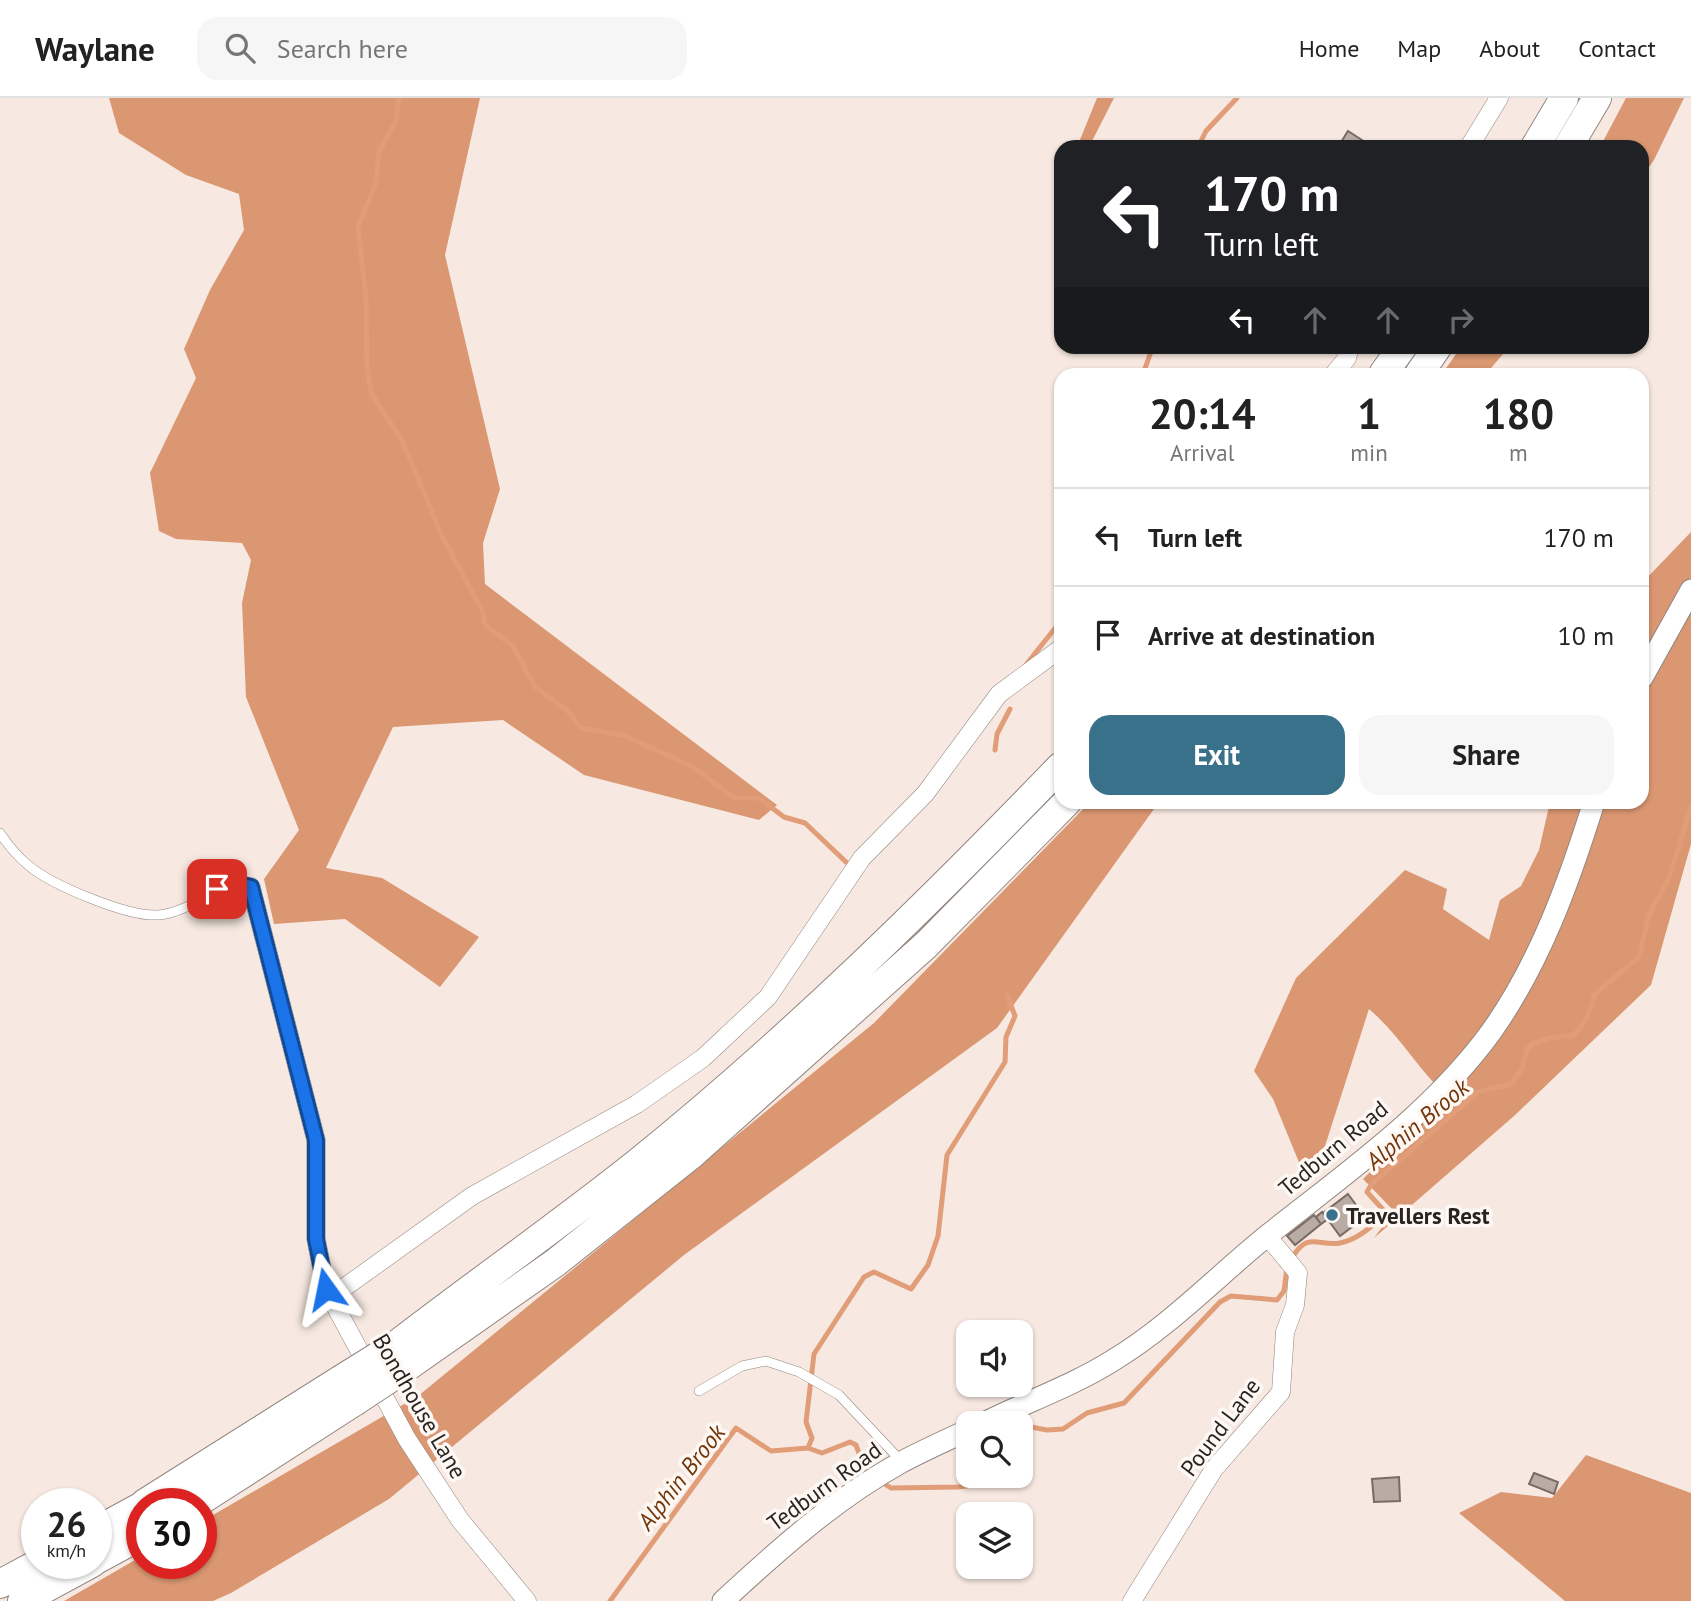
<!DOCTYPE html>
<style>
body{margin:0;font-family:"PT Sans",sans-serif;background:#f6f6f6;color:#222;height:100vh;display:flex;flex-direction:column;font-size:26px;white-space:nowrap}
*{box-sizing:border-box;margin:0}
p{font-size:23px;color:#767676}
.icon{flex:none;width:38px;height:38px;fill:none;stroke:currentColor;stroke-width:2;stroke-linecap:round;stroke-linejoin:round}
.map{position:relative;flex:1;overflow:hidden}
.sheet{position:absolute;left:1054px;top:270px;width:595px;height:441px;display:flex;flex-direction:column;background:#fff;border-radius:21px;box-shadow:0 2px 5px #0004}
.sheet>*{flex:none}
.guide{position:absolute;left:1054px;top:42px;width:595px;height:214px;border-radius:21px;box-shadow:0 2px 5px #0004;background:#202124;color:#fff;overflow:hidden}
.tools{position:absolute;left:956px;top:1222px;display:grid;gap:14px}
.tools a{display:grid;place-items:center;width:77px;height:77px;border-radius:14px;background:#fff;box-shadow:0 2px 5px #0004;font-size:35px}
.speed{position:absolute;left:21px;top:1390px;display:flex;gap:14px;font-size:35px;font-weight:700;text-align:center}
.speed>*{display:grid;place-content:center;width:91px;height:91px;border-radius:50%;background:#fff;box-shadow:0 2px 5px #0004;line-height:1}
.speed small{font-size:18px;font-weight:400}
.speed .limit{border:10px solid #d22;background:#fff;color:#111}
.pin{position:absolute;display:grid;place-items:center;width:60px;height:60px;color:#fff;margin:-30px;border-radius:14px;box-shadow:0 4px 10px #0006}
.me{position:absolute;width:77px;margin:-38px;rotate:348deg;stroke-linejoin:round;filter:drop-shadow(0 0 5px #0008)}
.turn{display:flex;align-items:center;gap:24px;height:147px;padding:0 35px;font-size:32px}
.turn .icon{width:91px;height:91px;stroke-width:2.5}
.turn b{display:block;font-size:49px;line-height:60px}
.lanes{display:flex;align-items:center;height:66px;padding:0 35px;background:#0003;justify-content:center;gap:35px;direction:ltr}
.lanes .off{opacity:.35}
.eta{display:flex;justify-content:space-evenly;align-items:center;height:119px;text-align:center}
.eta b{font-size:42px;font-weight:800;line-height:49px}
.cta{display:flex;gap:14px;margin-top:auto;padding:14px 35px}
.cta a{flex:1;height:80px;border-radius:21px;background:#39718b;color:#fff;font-size:28px;font-weight:800;line-height:80px;text-align:center}
.cta a+a{background:#f6f6f6;color:#222}
ul{padding:0;list-style:none}
li{display:flex;align-items:center;gap:21px;height:98px;padding:0 35px;border-top:2px solid #e0e0e0}
li div{flex:1}
li b{display:block;font-size:26px}
li em{font-style:normal}
header{display:flex;align-items:center;gap:42px;box-sizing:border-box;height:98px;padding:0 35px;background:#fff;border-bottom:2px solid #e0e0e0}
header strong{font-size:33px}
nav{display:flex;gap:38px;margin-inline-start:auto;font-size:24px}
.search{width:490px;height:63px;background:#f6f6f6;display:flex;align-items:center;gap:18px;box-sizing:border-box;padding:0 24px;border-radius:21px;color:#767676;font-size:26px}
.map>svg:first-child{display:block}
.forest{fill:#da9771}
.lines{fill:none;stroke-linecap:round;stroke-linejoin:round}
.stream{stroke:#e19d77;stroke-width:5}
.building{fill:#b9aca5;stroke:#786b65;stroke-width:2}
.service-casing{stroke:#92867f;stroke-width:10}
.minor-casing{stroke:#92867f;stroke-width:19}
.tertiary-casing{stroke:#92867f;stroke-width:23}
.trunk-casing{stroke:#92867f;stroke-width:30}
.service{stroke:#fff;stroke-width:9}
.minor{stroke:#fff;stroke-width:18}
.tertiary{stroke:#fff;stroke-width:21}
.trunk{stroke:#fff;stroke-width:28}
.trunk-bridge-casing{stroke:#92867f;stroke-width:30;stroke-linecap:butt}
.trunk-bridge{stroke:#fff;stroke-width:28}
.route-casing{stroke:#114b97;stroke-width:18}
.route{stroke:#1a73e8;stroke-width:12}
.poi-dot{fill:#39718b;stroke:#fef8f5;stroke-width:2.5}
.labels{text-anchor:middle;dominant-baseline:central;stroke-width:7;stroke-linejoin:round;paint-order:stroke}
.street-label{font-size:23px;fill:#292421;stroke:#fef8f5}
.poi-label{font-size:23px;font-weight:bold;fill:#292421;stroke:#fef8f5;text-anchor:start}
.water-label{font-size:24px;font-style:italic;fill:#733609;stroke:#fef8f5}
</style>
<header>
<strong>Waylane</strong>
<div class="search"><svg class="icon" aria-label="search" viewBox="0 0 24 24"><circle cx="10" cy="10" r="6"/><path d="M15 15l6 6"/></svg>Search here</div>
<nav><a>Home</a><a>Map</a><a>About</a><a>Contact</a></nav>
</header>
<div class="map">
<svg width="1691" height="1503" viewBox="0 0 1691 1503">
<rect width="100%" height="100%" fill="#f7e9e1"/>
<path class="forest" d="M109 0H480L445 157 500 391 483 445 485 486 777 707 759 722 584 677 503 622 393 629 326 770 382 780 479 839 440 889 345 821 274 826 264 781 299 732 246 599 242 505 251 462 242 445 176 441 159 433 150 375 196 280 184 251 210 192 244 132 239 96 186 77 119 35Z
M1097 0H1114L1089 49H1077Z
M1626 0H1684L1654 62 1642 79V49H1600Z
M1461 249V248L1509 249 1486 276H1442Z
M1691 434V746L1651 887 1514 1018 1374 1140 1394 1113 1363 1081 1447 998C1418 972 1400 937 1369 911L1316 1076 1303 1074 1273 1001 1254 973 1296 880 1405 772 1447 791 1443 811 1489 842 1500 802 1521 788 1539 752 1550 704H1642V485Z
M1090 704H1159L997 930 684 1157 389 1401 231 1495 213 1503H64L142 1458V1465H201V1424L418 1298 874 925Z
M1586 1357 1691 1395V1503H1565L1459 1415 1501 1394 1552 1400Z"/>
<g class="lines">
<path class="stream" d="M399 0 396 23 379 54 376 85 358 129 366 200 367 270 371 295 402 342 442 438 483 514 485 527 513 548 535 589 566 611 581 630 625 638 691 668 735 700H759L784 719 805 725 846 764
M1198 49 1206 33 1237 0
M1143 276 1153 248
M1025 568 1060 524
M995 652 997 636 1010 611
M1292 1160C1308 1132 1319 1149 1340 1145 1359 1141 1372 1128 1386 1115L1367 1094 1371 1087 1478 994 1511 986 1522 971 1527 951 1534 945 1550 940 1574 937 1586 922 1595 896 1639 859 1649 817 1669 780 1691 709
M1020 1327 1047 1332 1063 1331 1087 1315 1124 1305 1220 1204 1231 1198 1277 1202 1284 1193 1287 1169
M808 1350 812 1340 806 1324 814 1256 864 1179 874 1174 911 1191 928 1167 938 1138 947 1057 1005 964 1006 939 1015 918 1007 897
M880 1383 891 1390 958 1389 967 1388 983 1377
M610 1503 736 1330 771 1353 808 1350 822 1355 850 1344 856 1347 862 1363 873 1377"/>
</g>
<path class="building" d="M1348 33 1362 42 1358 49H1338Z
M1348 1096 1365 1119 1340 1138 1323 1115Z
M1322 1114 1328 1121 1321 1126 1316 1119Z
M1314 1117 1321 1126 1295 1147 1287 1138Z
M1534 1375 1558 1384 1554 1396 1529 1386Z
M1399 1379 1400 1403 1374 1404 1372 1381Z"/>
<g class="lines">
<g class="service-casing">
<path id="service" d="M0 735C8 747 17 758 28 767 51 787 128 819 158 817 186 815 207 795 231 784L251 789
M699 1293 742 1268 766 1263 799 1274 839 1297 901 1363"/>
</g>
<g class="minor-casing">
<path id="minor" d="M1469 49 1499 0
M1334 276 1347 260 1350 248
M251 789 316 1042V1141L326 1191 407 1341 460 1422 527 1503
M331 1199 472 1098 637 1006 703 960 768 899 862 760 925 696 999 596 1060 551
M1132 1503 1214 1371 1281 1294 1285 1234 1295 1207 1298 1175 1267 1138"/>
</g>
<g class="tertiary-casing">
<path id="tertiary" d="M1642 580 1691 492
M984 1325C1026 1304 1072 1288 1112 1263 1170 1228 1216 1179 1268 1137 1346 1075 1432 1015 1491 934 1540 865 1569 784 1594 704
M723 1503C777 1453 835 1401 900 1365 922 1353 945 1343 968 1332"/>
</g>
<g class="trunk-casing">
<path id="trunk" d="M1535 49 1564 0
M1568 49 1597 0
M1383 276 1403 248
M1419 276 1438 248
M396 1247C475 1186 558 1128 636 1066 787 944 926 808 1060 669
M404 1271 555 1165 691 1057 926 847 1067 704
M145 1405 340 1282
M197 1405 354 1304
M96 1433 142 1408
M96 1462 142 1437
M0 1486 39 1465
M22 1503 92 1465"/>
</g>
<use href="#service" class="service"/>
<use href="#minor" class="minor"/>
<use href="#tertiary" class="tertiary"/>
<use href="#trunk" class="trunk"/>
<g class="trunk-bridge-casing">
<path id="trunk-bridge" d="M340 1282 396 1247
M354 1304 404 1271"/>
</g>
<use href="#trunk-bridge" class="trunk-bridge"/>
</g>
<g class="lines">
<g class="route-casing">
<path id="route" d="M217 791 231 784 251 789 316 1042V1141L326 1191"/>
</g>
<use href="#route" class="route"/>
</g>
<circle class="poi-dot" cx="1332" cy="1117" r="7"/>
<g class="labels">
<g class="street-label">
<text transform="translate(1333 1050) rotate(-40)">Tedburn Road</text>
<text transform="translate(420 1308) rotate(60)">Bondhouse Lane</text>
<text transform="translate(1220 1329) rotate(-53)">Pound Lane</text>
<text transform="translate(824 1388) rotate(-36)">Tedburn Road</text>
</g>
<g class="poi-label">
<text x="1346" y="1117">Travellers Rest</text>
</g>
<g class="water-label">
<text transform="translate(1417 1026) rotate(-40)">Alphin Brook</text>
<text transform="translate(681 1379) rotate(-52)">Alphin Brook</text>
</g>
</g>
</svg>
<div class="tools">
<a><svg class="icon" aria-label="sound" viewBox="0 0 24 24"><path d="M4 9h4l5-4v14l-5-4H4zM17 9q2 3 0 6"/></svg></a>
<a><svg class="icon" aria-label="search" viewBox="0 0 24 24"><circle cx="10" cy="10" r="6"/><path d="M15 15l6 6"/></svg></a>
<a><svg class="icon" aria-label="layers" viewBox="0 0 24 24"><path d="M12 4l9 5-9 5-9-5zM3 14l9 5 9-5"/></svg></a>
</div>
<div class="speed"><div>26<small>km/h</small></div><div class="limit">30</div></div>
<div class="pin" style="left:217px;top:791px;background:#d93025"><svg class="icon" aria-label="arrive" viewBox="0 0 24 24"><path d="M6 21V4h12l-3 4 3 4H6"/></svg></div>
<svg class="me" style="left:326px;top:1191px" viewBox="-20 -20 40 40"><path d="M0-17L14 15 0 8-14 15z" fill="#1a73e8" stroke="#fff" stroke-width="4"/></svg>
<div class="guide">
<div class="turn"><svg class="icon" aria-label="left" viewBox="0 0 24 24"><path d="M17 20v-9H6M10 6l-5 5 5 5"/></svg><div><b>170 m</b>Turn left</div></div>
<div class="lanes"><svg class="icon" aria-label="left" viewBox="0 0 24 24"><path d="M17 20v-9H6M10 6l-5 5 5 5"/></svg><svg class="icon off" aria-label="ahead" viewBox="0 0 24 24"><path d="M12 20V5M6 11l6-6 6 6"/></svg><svg class="icon off" aria-label="ahead" viewBox="0 0 24 24"><path d="M12 20V5M6 11l6-6 6 6"/></svg><svg class="icon off" aria-label="right" viewBox="0 0 24 24"><path d="M7 20v-9h11M14 6l5 5-5 5"/></svg></div>
</div>
<section class="sheet">
<div class="eta">
<div><b>20:14</b><p>Arrival</p></div>
<div><b>1</b><p>min</p></div>
<div><b>180</b><p>m</p></div>
</div>
<ul>
<li><svg class="icon" aria-label="left" viewBox="0 0 24 24"><path d="M17 20v-9H6M10 6l-5 5 5 5"/></svg><div><b>Turn left</b></div><em>170 m</em></li>
<li><svg class="icon" aria-label="arrive" viewBox="0 0 24 24"><path d="M6 21V4h12l-3 4 3 4H6"/></svg><div><b>Arrive at destination</b></div><em>10 m</em></li>
</ul>
<div class="cta"><a>Exit</a><a>Share</a></div>
</section>
</div>
